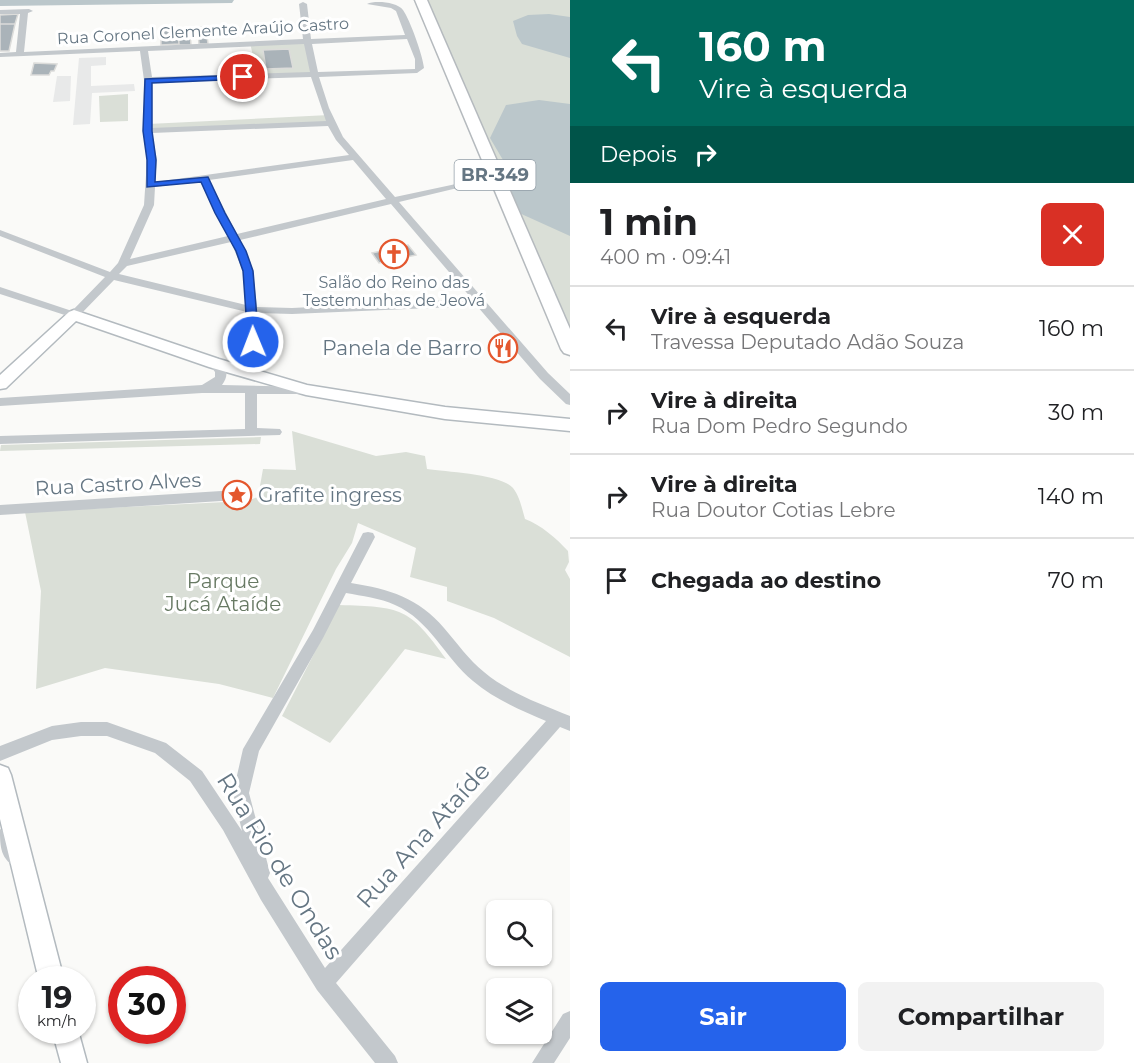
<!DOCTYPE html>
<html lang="pt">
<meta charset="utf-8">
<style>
body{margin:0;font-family:Montserrat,sans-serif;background:#f2f2f2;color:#202124;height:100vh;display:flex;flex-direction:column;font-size:22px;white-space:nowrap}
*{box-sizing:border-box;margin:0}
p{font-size:20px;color:#757577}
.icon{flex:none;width:33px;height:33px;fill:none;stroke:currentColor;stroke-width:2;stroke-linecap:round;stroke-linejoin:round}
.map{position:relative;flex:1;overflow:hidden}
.details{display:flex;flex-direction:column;background:#fff;width:564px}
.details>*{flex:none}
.guide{background:#00695c;color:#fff;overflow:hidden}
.controls{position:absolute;left:486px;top:900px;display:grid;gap:12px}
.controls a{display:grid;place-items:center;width:66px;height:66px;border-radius:9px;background:#fff;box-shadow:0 2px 4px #0004;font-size:30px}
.speed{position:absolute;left:18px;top:966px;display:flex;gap:12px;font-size:30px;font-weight:700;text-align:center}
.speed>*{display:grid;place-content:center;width:78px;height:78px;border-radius:50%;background:#fff;box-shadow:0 2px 4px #0004;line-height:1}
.speed small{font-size:15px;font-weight:400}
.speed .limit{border:9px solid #d22;background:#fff;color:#111}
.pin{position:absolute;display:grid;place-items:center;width:51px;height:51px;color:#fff;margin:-26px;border:3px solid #fff;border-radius:50%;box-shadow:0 2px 6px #0007}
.me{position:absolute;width:66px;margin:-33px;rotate:359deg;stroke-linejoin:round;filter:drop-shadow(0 0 4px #0008)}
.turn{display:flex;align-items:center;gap:21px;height:126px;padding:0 30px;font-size:27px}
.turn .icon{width:78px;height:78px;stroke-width:2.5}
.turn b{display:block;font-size:42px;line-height:51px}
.then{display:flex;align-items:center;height:57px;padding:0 30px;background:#0003;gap:12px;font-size:22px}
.round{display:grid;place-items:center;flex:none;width:63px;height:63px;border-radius:9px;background:#f2f2f2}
.headline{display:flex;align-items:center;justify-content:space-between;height:102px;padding:0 30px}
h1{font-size:36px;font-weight:700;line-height:45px}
.primary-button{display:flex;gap:12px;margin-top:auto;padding:12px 30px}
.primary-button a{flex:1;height:69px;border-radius:9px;background:#2563eb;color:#fff;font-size:24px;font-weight:700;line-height:69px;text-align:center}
.primary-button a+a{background:#f2f2f2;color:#202124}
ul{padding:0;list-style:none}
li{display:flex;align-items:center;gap:18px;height:84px;padding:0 30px;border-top:2px solid #e0e0e0}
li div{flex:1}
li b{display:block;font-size:22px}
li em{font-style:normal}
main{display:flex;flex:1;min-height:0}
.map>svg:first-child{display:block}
.built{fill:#e8e9e9}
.green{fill:#dadfd7}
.water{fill:#bbc7cb}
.building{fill:#aab3b9;stroke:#dcdcda;stroke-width:1.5}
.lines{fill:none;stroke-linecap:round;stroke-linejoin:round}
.secondary-casing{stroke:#b3babf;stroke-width:3}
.primary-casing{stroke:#b5babe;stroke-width:3}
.street{fill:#c3c8cc;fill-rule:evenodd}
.secondary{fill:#fff;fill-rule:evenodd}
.primary{fill:#fff;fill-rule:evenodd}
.route{fill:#2563eb;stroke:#184099;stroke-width:1.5}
.labels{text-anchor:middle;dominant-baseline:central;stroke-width:6;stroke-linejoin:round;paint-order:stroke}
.far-street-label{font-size:16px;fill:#657683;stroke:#fff}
.far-poi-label{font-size:16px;fill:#657683;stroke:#fff}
.shield{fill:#fff;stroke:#939fa8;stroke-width:1.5}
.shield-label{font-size:18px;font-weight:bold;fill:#657683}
.poi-label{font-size:20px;fill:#657683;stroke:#fff;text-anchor:end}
.street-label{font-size:20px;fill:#657683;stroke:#fff}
.park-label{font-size:20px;fill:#687a64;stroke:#fff}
.near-street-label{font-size:24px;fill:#657683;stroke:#fff}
</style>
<main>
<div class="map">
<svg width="570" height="1063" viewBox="0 0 570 1063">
<rect width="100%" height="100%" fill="#fafaf8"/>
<path class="built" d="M106 57V65L91 66V86L134 84 135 91 92 93 90 124 73 125 79 58Z
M57 76H71L70 101 53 102Z"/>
<path class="green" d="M428 0H570V328H568Z
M307 40 316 74 258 77 250 43Z
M128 94V121L100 122 99 96Z
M329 115 330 123 147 131 148 124Z
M292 431 376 456 406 452 425 456 427 469C447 472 501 474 513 488 520 497 522 509 525 519 541 525 556 538 568 551L569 562 565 570 570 579V657L494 618 447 601V587L410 577 416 548 358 523 352 543 336 569 273 698 219 684 105 668 36 689 41 591 25 512 246 501 258 497 263 469 296 470Z
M261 437 260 444 0 451 1 445Z
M339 605C401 607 409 607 446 659L405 649 330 743 282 716Z"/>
<path class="water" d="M0 0H234L232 3 0 6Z
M549 14 570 17V58L522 44 517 36 513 21 528 15Z
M539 100 570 104V236L517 212 503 160 490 138 506 105Z"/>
<path class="building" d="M18 14 15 24H0V15Z
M0 24H15L9 51H0Z
M206 27 208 44H199L198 33H190L191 45H179L178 29Z
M161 29H178L179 44 161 45Z
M289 49 293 68 266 69 263 50Z
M34 63 57 64 54 71H51L49 75H31Z
M408 245 416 255 379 263 372 253Z"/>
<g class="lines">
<g class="secondary-casing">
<path id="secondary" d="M74 310 219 359 307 385 445 407 570 419V431L445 419 306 395 209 367 76 321 6 388 0 389V375L69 312Z
M0 765 8 768 11 775 64 980H39L0 819Z
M52 1030H78L87 1063H61Z"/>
</g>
<g class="primary-casing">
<path id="primary" d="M415 0H427L570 329V355L564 353 561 349Z"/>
</g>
<path class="street" d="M303 2 307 4 311 39 405 35 396 11 391 8 367 4C375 0 397 2 403 10 410 20 423 56 424 68L417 73 319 77 329 108 343 137 395 197 470 181V185L399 202 548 373 570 394V405L566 404 540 379 477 306 292 314 258 313 259 374 253 378 247 374V312L114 280 78 317 74 318 0 294V287L72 311 105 277 0 236V230L110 272 118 263 144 205 147 160 143 131 144 80 140 51 0 57V53L16 52 20 14H0V10L29 9 33 11 28 13 24 52 303 39 299 4ZM407 39 415 59V69L318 72 312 44ZM304 44 310 72 152 77 148 51ZM311 77 326 121 151 128 152 82ZM328 126 336 140 349 155 155 182 157 160 152 133ZM353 160 386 199 237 234 209 180ZM200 181 228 236 130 259 154 205 155 187ZM391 204 472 299 292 308 257 307 253 271 240 240ZM231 242 243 271 246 305 119 274 127 266Z
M214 359C227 364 230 375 222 385L307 387 309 390 303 394H257V428L280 429 282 432 280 435 0 444V436L245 429V393H202L0 406V398L202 385 215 377V372L208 363Z
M237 490 244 495 237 500 0 515V505Z
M368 532 373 533 375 537 351 583C389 589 419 598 444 628 457 643 469 660 484 672 509 693 541 704 570 716V731L560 727 336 983 395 1056 398 1063H375L317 990 261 900 223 830 190 781 155 753 107 736H81L52 740 0 761V746L52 726 81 722H107L166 743 202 771 242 831 233 793 243 749 313 630 363 533ZM346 593C362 596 380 598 395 605 430 620 445 658 473 681 494 699 521 710 546 721L325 968 268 878 270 873 249 793 259 751 323 638Z
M0 829C11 833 22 848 27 859L24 865 18 868C0 860 0 846 0 829Z
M570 1011V1038L554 1063H532L563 1014Z"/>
<use href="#secondary" class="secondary"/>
<use href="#primary" class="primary"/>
</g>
<path class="route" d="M243 75 245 76V79L152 83V131L156 160 155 182 208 177 225 213 246 251 253 271 259 342 253 345 248 342 243 271 236 251 215 213 201 182 147 187V160L143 131 145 79Z"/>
<defs>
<g id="church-ring" transform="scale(1.5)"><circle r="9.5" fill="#fff" stroke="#e4572e" stroke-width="1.5"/><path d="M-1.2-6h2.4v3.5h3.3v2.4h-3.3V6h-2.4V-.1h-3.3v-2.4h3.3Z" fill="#e4572e"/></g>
<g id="restaurant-ring" transform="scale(1.5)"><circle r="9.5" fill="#fff" stroke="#e4572e" stroke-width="1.5"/><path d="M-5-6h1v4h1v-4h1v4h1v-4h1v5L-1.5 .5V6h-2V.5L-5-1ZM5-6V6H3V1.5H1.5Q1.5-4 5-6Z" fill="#e4572e"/></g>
<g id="sight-ring" transform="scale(1.5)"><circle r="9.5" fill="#fff" stroke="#e4572e" stroke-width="1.5"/><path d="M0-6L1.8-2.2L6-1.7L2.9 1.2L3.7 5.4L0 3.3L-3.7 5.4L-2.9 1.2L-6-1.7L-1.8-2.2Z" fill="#e4572e"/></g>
</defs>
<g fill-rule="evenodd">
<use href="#church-ring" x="394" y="254"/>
<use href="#restaurant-ring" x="503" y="348"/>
<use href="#sight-ring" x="237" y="495"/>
</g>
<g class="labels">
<g class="far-street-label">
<text transform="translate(203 31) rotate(-3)">Rua Coronel Clemente Araújo Castro</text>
</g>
<g class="far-poi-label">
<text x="394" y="282">Salão do Reino das<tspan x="394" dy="18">Testemunhas de Jeová</tspan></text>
</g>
<rect class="shield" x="454.5" y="160" width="81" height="30" rx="4.5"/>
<g class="shield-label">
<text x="495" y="175">BR-349</text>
</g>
<g class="poi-label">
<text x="482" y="348">Panela de Barro</text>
<text x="258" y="495" text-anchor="start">Grafite ingress</text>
</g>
<g class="street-label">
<text transform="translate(118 484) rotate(-3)">Rua Castro Alves</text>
</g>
<g class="park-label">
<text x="223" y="581">Parque<tspan x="223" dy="23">Jucá Ataíde</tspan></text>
</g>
<g class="near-street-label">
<text transform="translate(423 835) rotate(-48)">Rua Ana Ataíde</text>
<text transform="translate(280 866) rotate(58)">Rua Rio de Ondas</text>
</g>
</g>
</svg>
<div class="controls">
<a><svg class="icon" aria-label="search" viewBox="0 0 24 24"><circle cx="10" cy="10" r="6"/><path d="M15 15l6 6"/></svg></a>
<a><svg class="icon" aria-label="layers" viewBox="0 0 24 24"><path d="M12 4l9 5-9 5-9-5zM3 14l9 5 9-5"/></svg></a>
</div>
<div class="speed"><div>19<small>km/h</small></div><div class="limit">30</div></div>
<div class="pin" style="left:243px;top:77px;background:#d93025"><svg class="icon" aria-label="arrive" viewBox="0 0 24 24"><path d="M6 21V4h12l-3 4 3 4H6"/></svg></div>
<svg class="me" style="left:253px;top:342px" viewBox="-20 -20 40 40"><circle r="17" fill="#2563eb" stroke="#fff" stroke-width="3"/><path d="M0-11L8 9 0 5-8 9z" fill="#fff"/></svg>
</div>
<section class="details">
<div class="guide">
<div class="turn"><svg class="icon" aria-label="left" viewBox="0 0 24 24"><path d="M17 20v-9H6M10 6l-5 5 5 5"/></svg><div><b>160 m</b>Vire à esquerda</div></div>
<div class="then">Depois<svg class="icon" aria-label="right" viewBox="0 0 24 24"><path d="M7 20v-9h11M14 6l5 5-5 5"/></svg></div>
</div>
<div class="headline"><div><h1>1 min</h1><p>400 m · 09:41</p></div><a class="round" style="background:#d93025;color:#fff"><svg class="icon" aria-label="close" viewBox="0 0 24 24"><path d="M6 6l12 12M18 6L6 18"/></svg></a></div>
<ul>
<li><svg class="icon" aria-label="left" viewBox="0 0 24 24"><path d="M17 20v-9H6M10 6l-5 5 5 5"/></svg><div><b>Vire à esquerda</b><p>Travessa Deputado Adão Souza</p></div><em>160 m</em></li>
<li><svg class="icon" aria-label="right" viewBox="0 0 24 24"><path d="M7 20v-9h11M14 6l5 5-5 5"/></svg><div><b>Vire à direita</b><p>Rua Dom Pedro Segundo</p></div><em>30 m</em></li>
<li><svg class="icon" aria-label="right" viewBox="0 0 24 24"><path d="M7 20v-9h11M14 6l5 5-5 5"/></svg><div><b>Vire à direita</b><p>Rua Doutor Cotias Lebre</p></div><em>140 m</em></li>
<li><svg class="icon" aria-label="arrive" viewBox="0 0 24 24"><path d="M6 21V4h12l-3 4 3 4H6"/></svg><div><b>Chegada ao destino</b></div><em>70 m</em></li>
</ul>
<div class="primary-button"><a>Sair</a><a>Compartilhar</a></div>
</section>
</main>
